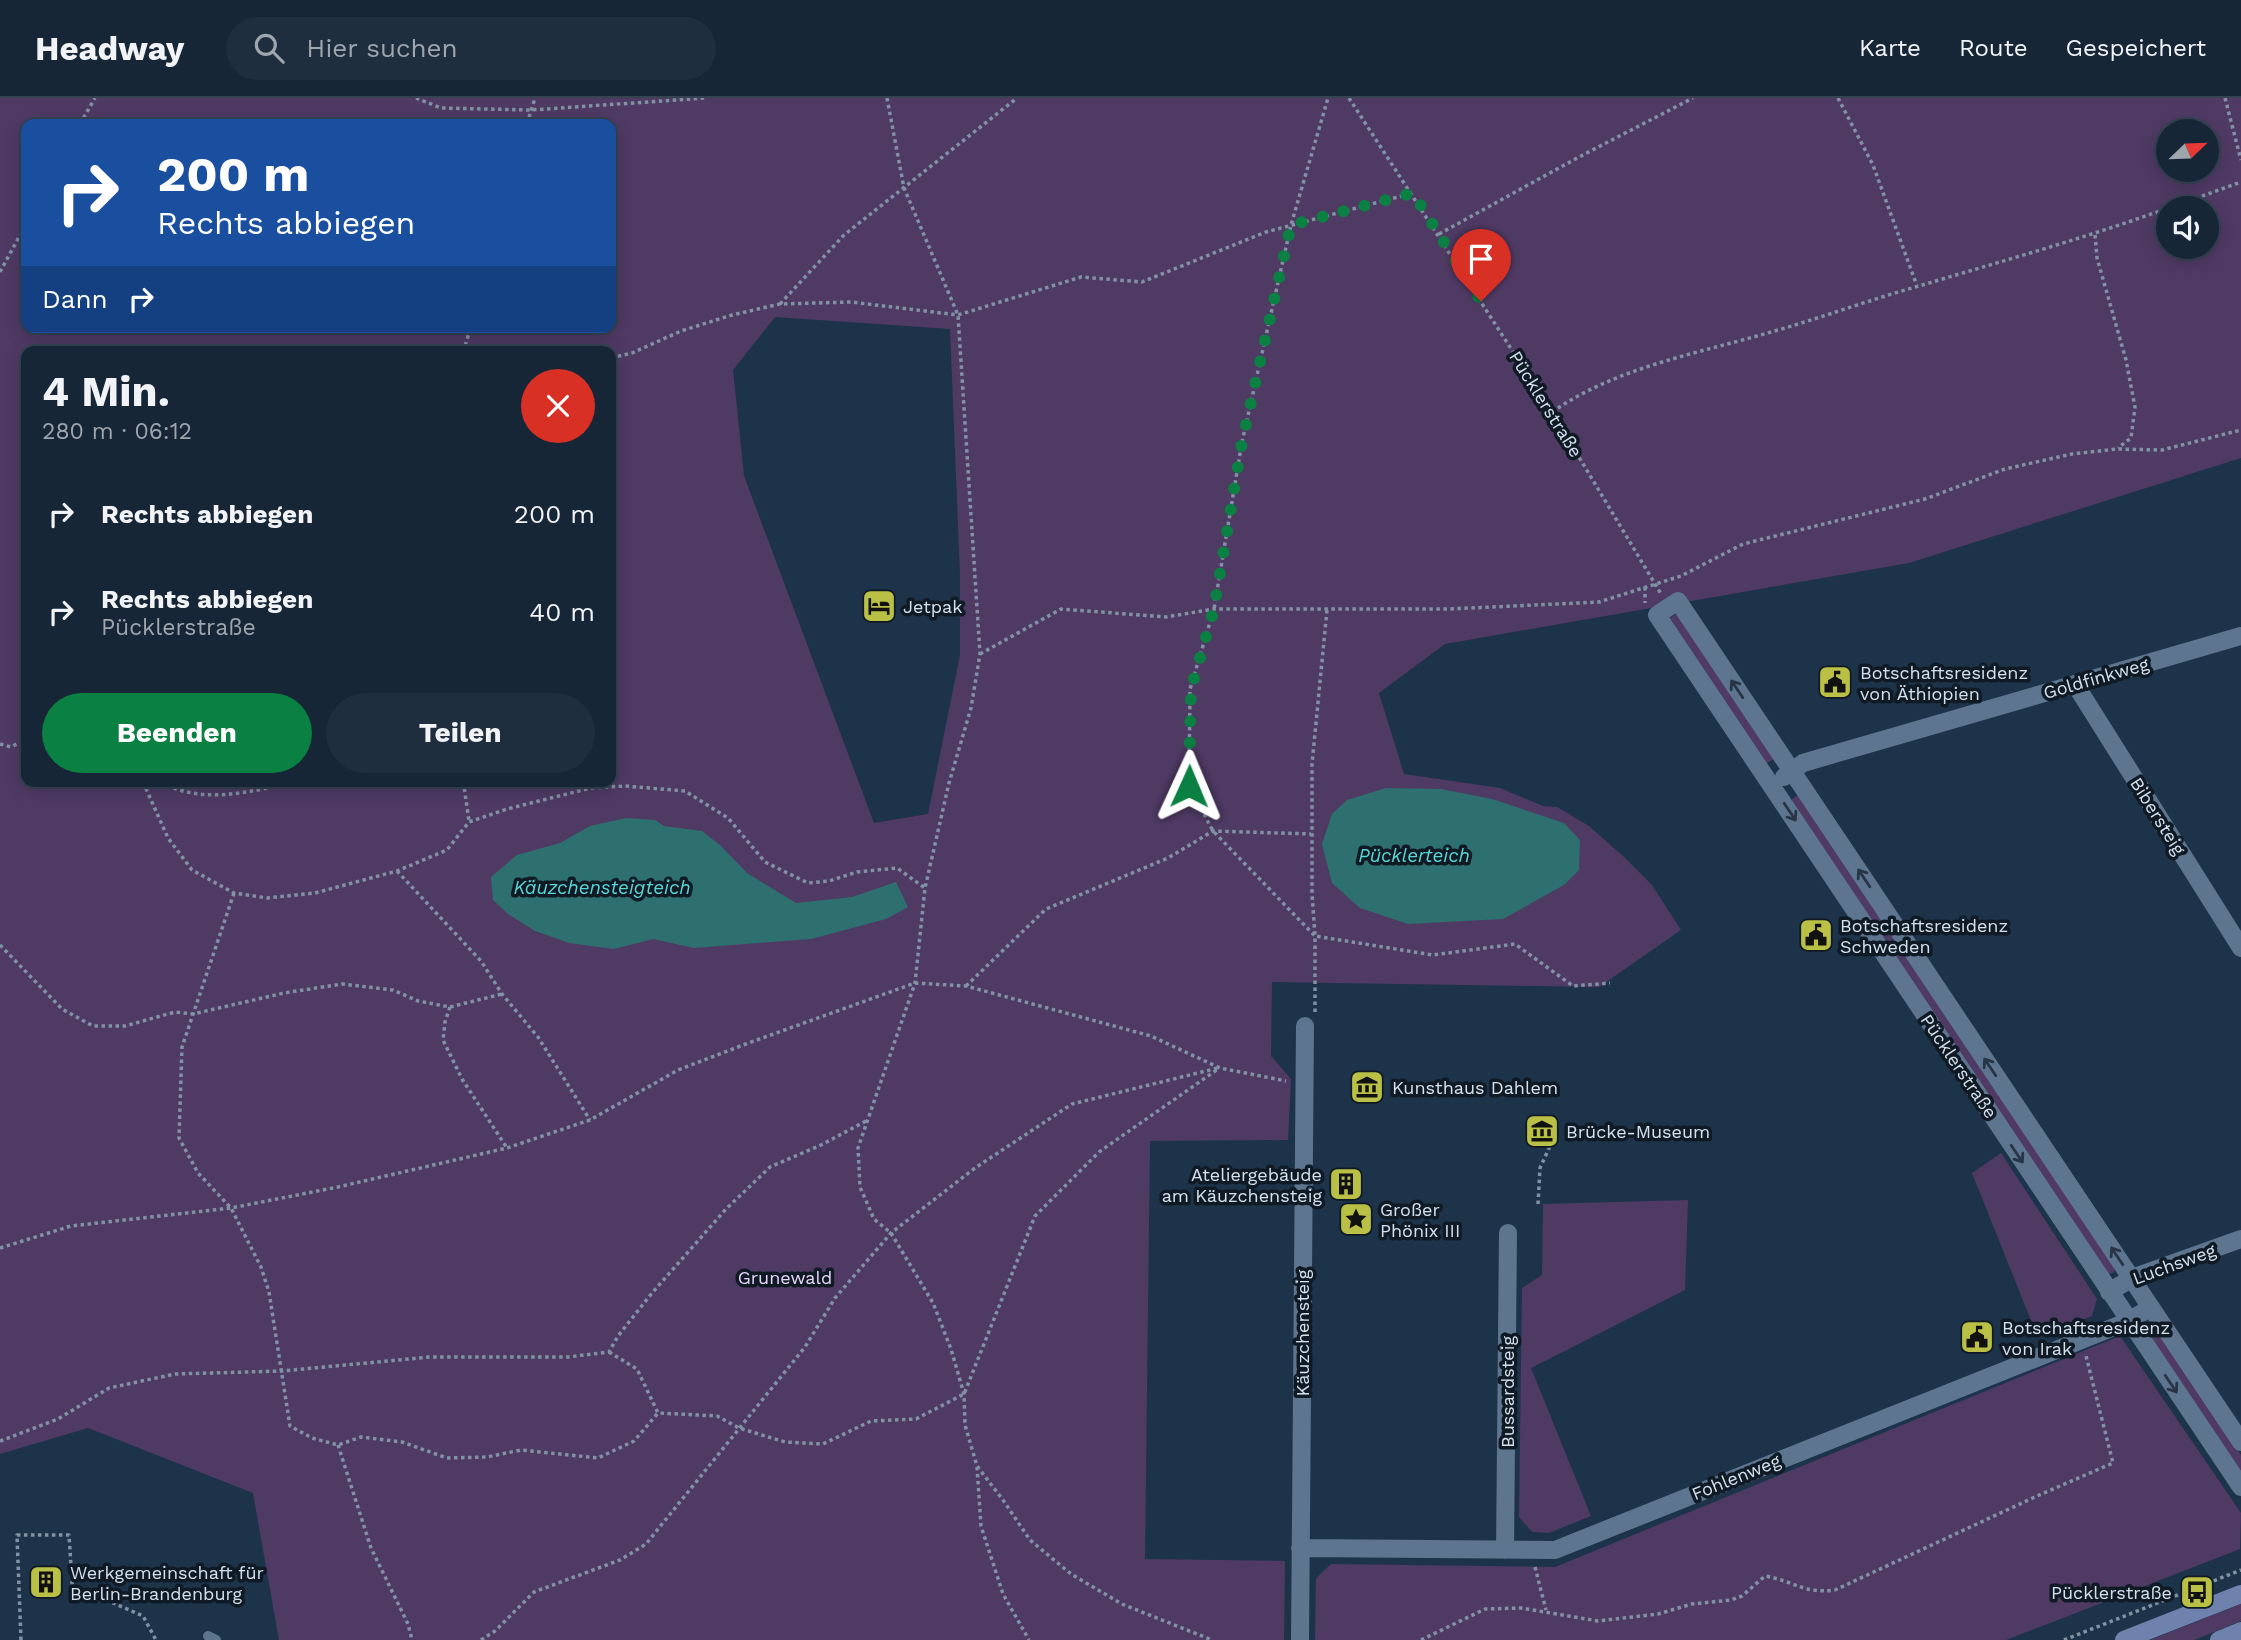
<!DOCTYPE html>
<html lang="de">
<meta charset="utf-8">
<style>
body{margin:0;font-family:"Work Sans",sans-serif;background:#1f2e3f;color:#f1f3f6;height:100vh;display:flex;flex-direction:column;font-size:26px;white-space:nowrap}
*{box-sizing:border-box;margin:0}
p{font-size:23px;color:#9ea5ad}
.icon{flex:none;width:38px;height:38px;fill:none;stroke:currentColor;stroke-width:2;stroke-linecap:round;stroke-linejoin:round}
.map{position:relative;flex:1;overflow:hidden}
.sheet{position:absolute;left:21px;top:248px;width:595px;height:441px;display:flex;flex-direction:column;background:#162637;border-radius:14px;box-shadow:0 4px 18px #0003,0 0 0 2px #354352}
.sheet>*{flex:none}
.hud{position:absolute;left:21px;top:21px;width:595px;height:214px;border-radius:14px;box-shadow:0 4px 18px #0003,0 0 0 2px #354352;background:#1a4fa0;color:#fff;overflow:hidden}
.needle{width:46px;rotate:67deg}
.tools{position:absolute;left:2156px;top:21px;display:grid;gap:14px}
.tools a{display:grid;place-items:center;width:63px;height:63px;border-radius:50%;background:#162637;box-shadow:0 4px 18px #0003,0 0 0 2px #354352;font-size:35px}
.pin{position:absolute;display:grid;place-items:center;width:60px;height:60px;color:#fff;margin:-72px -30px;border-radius:50% 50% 50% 0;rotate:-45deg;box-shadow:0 0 7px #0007}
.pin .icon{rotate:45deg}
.me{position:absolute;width:77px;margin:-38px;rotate:1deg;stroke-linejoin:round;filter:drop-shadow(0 0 5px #0008)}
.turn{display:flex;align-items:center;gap:24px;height:147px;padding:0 21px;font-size:32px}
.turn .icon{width:91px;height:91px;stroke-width:2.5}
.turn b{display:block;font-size:49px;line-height:60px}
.then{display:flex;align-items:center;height:66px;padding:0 21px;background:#0003;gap:14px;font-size:26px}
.round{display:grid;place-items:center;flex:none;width:74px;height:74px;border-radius:37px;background:#1f2e3f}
.headline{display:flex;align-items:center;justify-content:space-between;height:119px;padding:0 21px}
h1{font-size:42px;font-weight:700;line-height:52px}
.cta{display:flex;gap:14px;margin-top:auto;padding:14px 21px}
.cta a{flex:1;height:80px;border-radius:42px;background:#0b8043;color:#fff;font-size:28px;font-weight:700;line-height:80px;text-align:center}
.cta a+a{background:#1f2e3f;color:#f1f3f6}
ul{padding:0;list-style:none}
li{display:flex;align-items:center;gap:21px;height:98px;padding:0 21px}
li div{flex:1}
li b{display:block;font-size:26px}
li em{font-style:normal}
header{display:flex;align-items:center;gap:42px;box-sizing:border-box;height:98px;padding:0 35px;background:#162637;border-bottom:2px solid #354352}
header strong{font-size:33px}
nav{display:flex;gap:38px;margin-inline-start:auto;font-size:24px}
.search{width:490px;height:63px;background:#1f2e3f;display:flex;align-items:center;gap:18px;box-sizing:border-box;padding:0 24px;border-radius:38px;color:#9ea5ad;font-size:26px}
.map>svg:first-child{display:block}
.green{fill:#4f3a64;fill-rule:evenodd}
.water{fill:#2e6f6f}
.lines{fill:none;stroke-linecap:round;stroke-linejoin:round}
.path{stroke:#8092a3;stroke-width:3.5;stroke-dasharray:3.5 3.5;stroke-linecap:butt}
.service{stroke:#5d758f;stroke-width:10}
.minor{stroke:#5d758f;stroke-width:18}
.secondary{stroke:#6f82ad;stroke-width:18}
.oneway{stroke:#273544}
.route{stroke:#0b8043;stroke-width:12;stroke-dasharray:0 21.6}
.labels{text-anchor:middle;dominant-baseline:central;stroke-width:7;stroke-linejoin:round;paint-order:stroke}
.street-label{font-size:18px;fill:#d3e1ef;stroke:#101a24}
.poi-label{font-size:18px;fill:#d3e1ef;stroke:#101a24;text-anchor:start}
.park-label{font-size:18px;fill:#e7d5fc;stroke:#101a24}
.water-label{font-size:19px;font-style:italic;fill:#58d7d7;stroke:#101a24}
</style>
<header>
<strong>Headway</strong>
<div class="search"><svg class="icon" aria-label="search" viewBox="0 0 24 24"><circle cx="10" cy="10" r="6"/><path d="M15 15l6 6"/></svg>Hier suchen</div>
<nav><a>Karte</a><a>Route</a><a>Gespeichert</a></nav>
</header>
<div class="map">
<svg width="2241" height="1542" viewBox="0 0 2241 1542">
<rect width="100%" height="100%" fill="#1d3349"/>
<path class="green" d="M0 0H2241V360L1909 465 1445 546 1379 595 1404 676 1500 690 1543 708 1557 709 1589 728 1624 759 1652 787 1681 832 1599 889 1272 884 1271 958 1291 981 1288 1042 1150 1043 1145 1461 1285 1463 1284 1542H279L253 1395 88 1330 0 1356ZM26 26H611V229H26ZM2168 33H2207V72H2168ZM2168 110H2207V149H2168ZM775 219 950 231 960 476V557L928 716 874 725 744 378 733 272ZM26 254H611V684H26Z
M1679 514 1776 660 1767 665 1670 520Z
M1798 697 2116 1170 2113 1175 2107 1176 1792 704V701Z
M2001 1055 2097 1201 2092 1218 2038 1240 1972 1075Z
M1688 1102 1685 1192 1531 1270 1591 1418 1549 1435 1532 1434 1519 1419 1522 1190 1542 1177 1543 1106Z
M2151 1228 2156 1229 2241 1357V1377L2146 1233Z
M2120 1238 2241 1415 2240 1451 2006 1542H1315L1316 1480 1331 1466 1555 1469Z
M2241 1506V1523L2194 1542H2150Z"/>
<path class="water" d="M1386 690 1441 691 1492 701 1564 725 1580 742 1579 772 1564 787 1503 821 1408 826 1360 810 1332 785 1322 746 1332 716 1347 702Z
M626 720 655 722 664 728 702 733 721 748 747 775 796 805 852 799 896 784 908 809 886 821 811 841 694 850 653 841 614 851 569 845 535 833 508 816 493 802 491 779 517 757 560 745 590 728Z"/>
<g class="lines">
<path class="path" d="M416 0 441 10 531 12 706 0
M887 0 904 90 958 217 980 556 971 610 949 685 925 790 915 885 858 1050 860 1089 874 1121 891 1135 933 1205 951 1251 964 1296 965 1327 977 1368 1003 1402 1030 1442 1071 1476 1122 1506 1212 1542
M1349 0 1552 314 1661 496
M1838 0 1873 67 1917 188
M2225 0 2241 62
M80 26 95 0
M527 26 535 0
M2169 110 2241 84
M1439 136 1579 59 1693 0
M2095 137 2097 160 2126 262 2135 309 2131 340 2118 350
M0 174 26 126
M780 206 844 137 1017 0
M463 254 471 229
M611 260 632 255 681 233 732 217 780 206 851 204 958 217 1081 179 1142 184 1266 134 1413 95
M1552 314C1617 269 1696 256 1771 234 1821 220 1869 202 1919 188 2002 163 2086 140 2168 110
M1645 489V505
M1327 512 1312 666V796L1315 838 1433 857 1515 846 1573 888 1610 885
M980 556 1061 511 1166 519 1214 511H1449L1599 504 1681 478 1743 446 1925 401 2005 371 2072 356 2117 351 2162 352 2241 332
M0 646 11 649 26 641
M143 684 168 740 192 772 234 795 267 800 315 795 397 773 447 752 469 724 507 711 591 690 625 688 685 693 728 720 765 764 808 785 829 783 857 774 897 770 925 790
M161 684C201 707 251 694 293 684
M466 684 464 688 469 723
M397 773 481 863 502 896 538 939 590 1022
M234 795 182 949 179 1040 198 1075 231 1110 261 1169 269 1194 290 1328 312 1340 338 1347 361 1339 402 1344 447 1360 487 1359 521 1352 598 1360 634 1343 658 1315
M0 847 62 911 93 928H125L175 914 193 916 284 895 342 886 393 892 418 903 450 909 502 896
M966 888 1046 811 1168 760 1213 733 1311 736
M450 909 445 924 443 942 462 981 507 1050
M1315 914V838L1213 733 1189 688 1190 591 1214 511 1242 344 1291 127 1328 0
M1538 1106 1540 1070 1550 1048
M0 1150 71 1128 231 1110 338 1089 507 1050 590 1022 678 972 743 947 915 885 966 888 1151 938 1220 970 1286 983
M609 1254 637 1271 658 1315 717 1318 739 1330 785 1344 823 1346 871 1323 916 1321 964 1296 1035 1118 1099 1054 1218 971
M0 1343 58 1321 109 1290 175 1276 282 1273 430 1259H568L609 1254 618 1238 652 1195 726 1111 770 1069 821 1047 866 1023
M338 1347 371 1450 408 1526 412 1542
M977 1369 981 1428 1003 1496 1029 1542
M1535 1469 1546 1512
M21 1542 17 1437H69L73 1499 111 1504 143 1518 156 1542
M481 1542 495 1533 534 1494 620 1462 646 1446 805 1249 835 1200 891 1135 975 1070 1072 1006 1218 970
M1421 1542 1485 1511 1521 1510 1598 1523 1658 1516 1692 1506 1731 1502 1742 1498 1765 1478C1794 1483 1803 1496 1835 1492L2037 1398 2113 1365 2086 1258
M2064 1542 2241 1472"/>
<path class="service" d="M208 1538 216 1542"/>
<path class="minor" d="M2075 586 2241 850
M1784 679 1803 665 2241 538
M2109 1194 2132 1180 2241 1141
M2241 1344 1678 503 1657 517 2241 1389
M1300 1450 1555 1452 2129 1223 2151 1209
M1505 1452 1508 1135
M1300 1542 1305 928"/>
<path class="secondary" d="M2124 1542 2241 1496
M2219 1542 2241 1533"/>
</g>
<defs><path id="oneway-shaft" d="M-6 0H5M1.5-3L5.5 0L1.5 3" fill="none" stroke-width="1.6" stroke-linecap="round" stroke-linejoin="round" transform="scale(1.75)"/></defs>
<g class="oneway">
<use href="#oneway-shaft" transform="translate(1737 591) rotate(-124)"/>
<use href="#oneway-shaft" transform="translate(1790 714) rotate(56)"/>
<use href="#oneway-shaft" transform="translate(1864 780) rotate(-124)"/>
<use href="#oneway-shaft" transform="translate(1990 969) rotate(-124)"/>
<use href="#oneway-shaft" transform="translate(2017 1056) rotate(56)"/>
<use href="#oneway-shaft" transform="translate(2117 1158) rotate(-124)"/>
<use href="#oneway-shaft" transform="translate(2171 1286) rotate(56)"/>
</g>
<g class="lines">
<path class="route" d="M1189 688 1191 591 1214 511 1242 344 1291 127 1413 95 1481 203"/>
</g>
<defs>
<g id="hotel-square" transform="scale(1.75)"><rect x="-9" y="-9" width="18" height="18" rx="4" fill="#bac045" stroke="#101a24"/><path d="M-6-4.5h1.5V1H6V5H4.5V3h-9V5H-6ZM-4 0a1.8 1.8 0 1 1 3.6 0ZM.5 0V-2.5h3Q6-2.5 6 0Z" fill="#111"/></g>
<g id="civic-square" transform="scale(1.75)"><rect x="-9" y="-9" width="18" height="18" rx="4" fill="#bac045" stroke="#101a24"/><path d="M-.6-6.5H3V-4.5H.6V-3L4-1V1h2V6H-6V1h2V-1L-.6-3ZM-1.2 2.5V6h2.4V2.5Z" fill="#111"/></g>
<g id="museum-square" transform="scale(1.75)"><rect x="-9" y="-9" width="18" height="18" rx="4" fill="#bac045" stroke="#101a24"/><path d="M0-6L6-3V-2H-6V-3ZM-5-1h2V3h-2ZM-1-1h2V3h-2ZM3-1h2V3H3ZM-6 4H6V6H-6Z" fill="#111"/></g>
<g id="building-square" transform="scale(1.75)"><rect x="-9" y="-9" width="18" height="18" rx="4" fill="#bac045" stroke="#101a24"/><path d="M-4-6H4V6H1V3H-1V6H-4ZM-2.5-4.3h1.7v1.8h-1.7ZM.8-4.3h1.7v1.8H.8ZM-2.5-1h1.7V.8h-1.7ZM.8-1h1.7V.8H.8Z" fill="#111"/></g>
<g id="sight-square" transform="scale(1.75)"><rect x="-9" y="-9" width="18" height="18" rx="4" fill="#bac045" stroke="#101a24"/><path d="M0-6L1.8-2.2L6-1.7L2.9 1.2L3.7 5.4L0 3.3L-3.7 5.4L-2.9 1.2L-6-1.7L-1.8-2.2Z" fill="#111"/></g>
<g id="bus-square" transform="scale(1.75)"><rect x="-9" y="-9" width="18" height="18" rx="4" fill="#bac045" stroke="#101a24"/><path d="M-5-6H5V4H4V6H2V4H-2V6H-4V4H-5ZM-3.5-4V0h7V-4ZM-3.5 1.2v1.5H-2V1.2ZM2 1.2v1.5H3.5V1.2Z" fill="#111"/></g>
</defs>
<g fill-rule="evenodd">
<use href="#hotel-square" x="879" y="508"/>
<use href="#civic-square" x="1835" y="584"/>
<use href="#civic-square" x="1816" y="837"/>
<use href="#museum-square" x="1367" y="989"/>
<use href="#museum-square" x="1542" y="1033"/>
<use href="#building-square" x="1346" y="1086"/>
<use href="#sight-square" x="1356" y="1121"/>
<use href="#civic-square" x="1977" y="1239"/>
<use href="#building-square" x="46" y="1484"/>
<use href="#bus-square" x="2197" y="1494"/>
</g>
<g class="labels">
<g class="street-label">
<text transform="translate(1546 306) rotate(58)">Pücklerstraße</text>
<text transform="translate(2096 580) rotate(-16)">Goldfinkweg</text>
<text transform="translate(2158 718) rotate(58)">Bibersteig</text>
<text transform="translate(1959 968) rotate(56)">Pücklerstraße</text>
<text transform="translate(2174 1166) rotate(-20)">Luchsweg</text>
<text transform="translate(1302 1235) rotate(-90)">Käuzchensteig</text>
<text transform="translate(1507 1294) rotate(-90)">Bussardsteig</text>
<text transform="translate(1736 1379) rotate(-22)">Fohlenweg</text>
</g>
<g class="poi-label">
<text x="903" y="508">Jetpak</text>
<text x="1860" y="574">Botschaftsresidenz<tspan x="1860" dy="21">von Äthiopien</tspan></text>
<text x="1840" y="827">Botschaftsresidenz<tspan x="1840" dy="21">Schweden</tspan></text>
<text x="1392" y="989">Kunsthaus Dahlem</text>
<text x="1566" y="1033">Brücke-Museum</text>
<text x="1322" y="1076" text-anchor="end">Ateliergebäude<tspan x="1322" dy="21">am Käuzchensteig</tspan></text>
<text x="1380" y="1111">Großer<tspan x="1380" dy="21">Phönix III</tspan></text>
<text x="2002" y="1229">Botschaftsresidenz<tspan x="2002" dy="21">von Irak</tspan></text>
<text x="70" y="1474">Werkgemeinschaft für<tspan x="70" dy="21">Berlin-Brandenburg</tspan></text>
<text x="2172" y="1494" text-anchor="end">Pücklerstraße</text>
</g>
<g class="park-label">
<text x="785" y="1179">Grunewald</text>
</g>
<g class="water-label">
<text x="1414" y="757">Pücklerteich</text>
<text x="602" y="789">Käuzchensteigteich</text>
</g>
</g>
</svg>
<div class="tools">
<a><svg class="needle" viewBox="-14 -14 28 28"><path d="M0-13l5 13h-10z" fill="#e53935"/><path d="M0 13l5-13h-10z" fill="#9ea5ad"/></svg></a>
<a><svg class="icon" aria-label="sound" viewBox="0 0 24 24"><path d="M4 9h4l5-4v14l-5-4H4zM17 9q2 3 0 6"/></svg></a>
</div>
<div class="pin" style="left:1481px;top:203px;background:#d93025"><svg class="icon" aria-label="arrive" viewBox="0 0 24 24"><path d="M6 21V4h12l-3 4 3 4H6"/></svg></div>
<svg class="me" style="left:1189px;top:688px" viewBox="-20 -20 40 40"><path d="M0-17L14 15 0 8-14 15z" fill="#0b8043" stroke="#fff" stroke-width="4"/></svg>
<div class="hud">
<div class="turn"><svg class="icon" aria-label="right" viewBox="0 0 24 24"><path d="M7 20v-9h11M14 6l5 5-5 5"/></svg><div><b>200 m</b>Rechts abbiegen</div></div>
<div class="then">Dann<svg class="icon" aria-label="right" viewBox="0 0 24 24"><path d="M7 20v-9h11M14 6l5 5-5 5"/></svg></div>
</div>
<section class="sheet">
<div class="headline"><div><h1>4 Min.</h1><p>280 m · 06:12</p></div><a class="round" style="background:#d93025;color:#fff"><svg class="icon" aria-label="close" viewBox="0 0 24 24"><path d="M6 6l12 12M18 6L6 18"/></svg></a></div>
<ul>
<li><svg class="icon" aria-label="right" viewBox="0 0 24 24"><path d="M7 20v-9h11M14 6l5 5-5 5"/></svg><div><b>Rechts abbiegen</b></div><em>200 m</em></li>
<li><svg class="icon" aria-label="right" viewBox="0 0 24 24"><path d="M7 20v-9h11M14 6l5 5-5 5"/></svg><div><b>Rechts abbiegen</b><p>Pücklerstraße</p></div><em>40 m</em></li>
</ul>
<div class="cta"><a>Beenden</a><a>Teilen</a></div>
</section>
</div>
